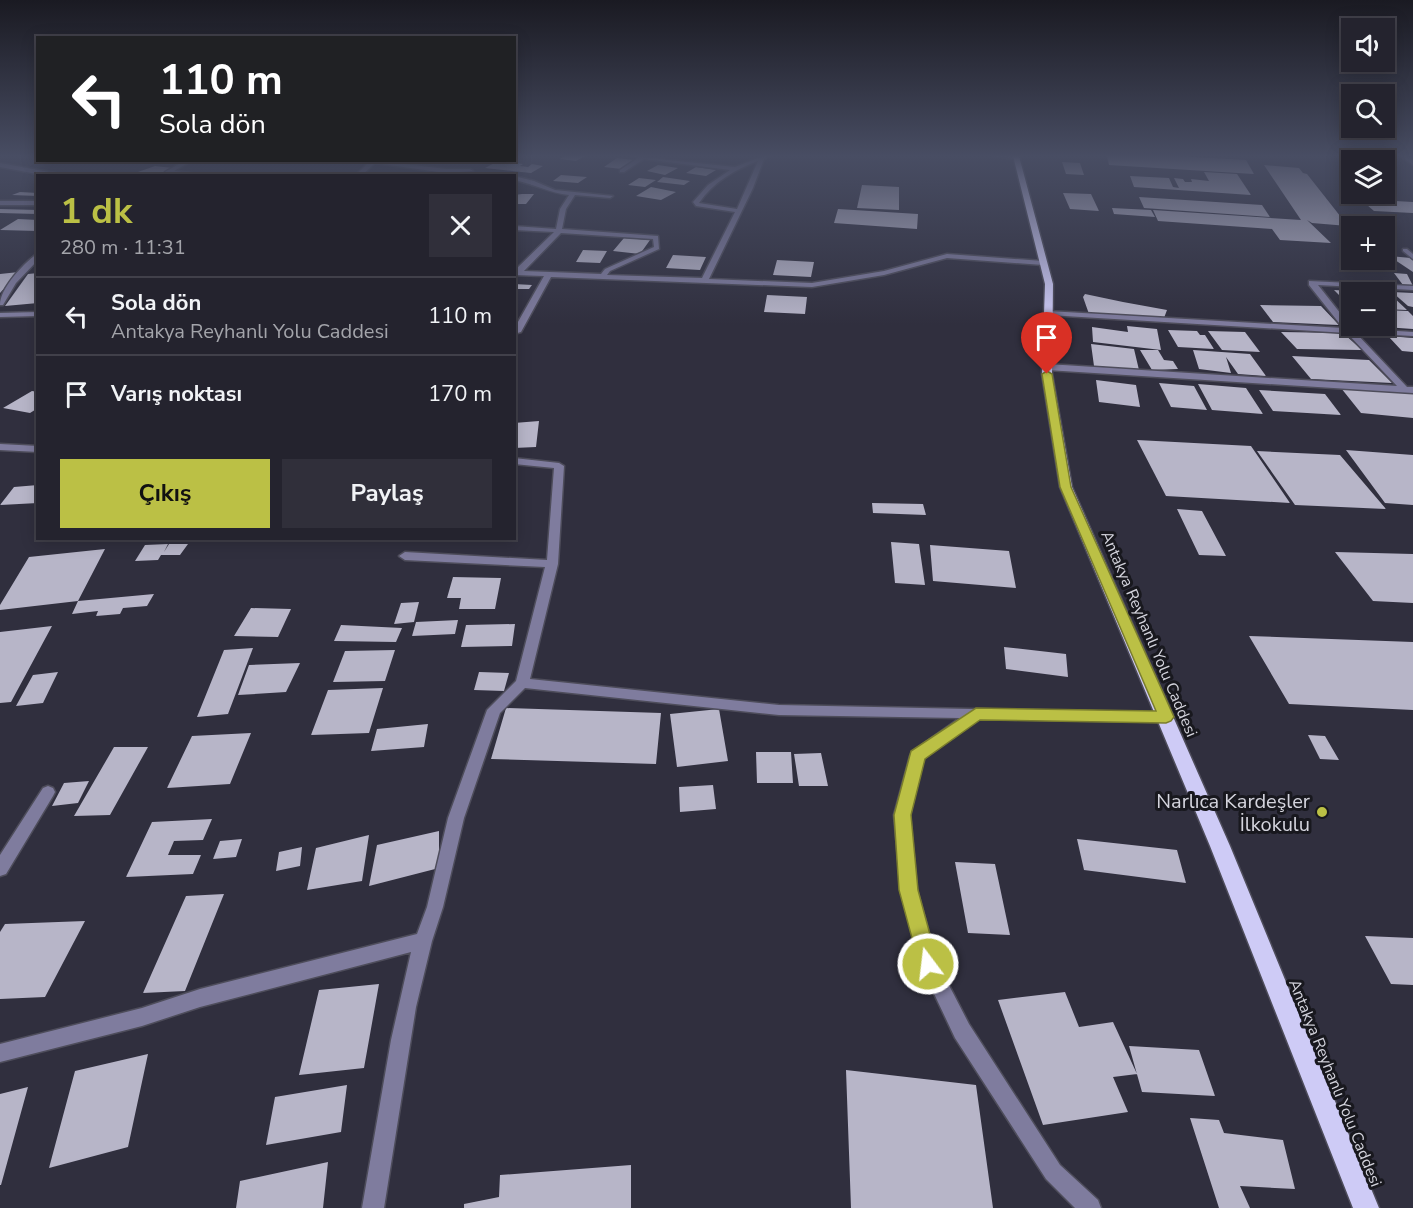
<!DOCTYPE html>
<html lang="tr">
<meta charset="utf-8">
<style>
body{margin:0;font-family:"Nunito Sans",sans-serif;background:#302f3a;color:#f1f3f6;height:100vh;display:flex;flex-direction:column;font-size:22px;white-space:nowrap}
*{box-sizing:border-box;margin:0}
p{font-size:20px;color:#a3a4aa}
.icon{flex:none;width:33px;height:33px;fill:none;stroke:currentColor;stroke-width:2;stroke-linecap:round;stroke-linejoin:round}
.map{position:relative;flex:1;overflow:hidden}
.side{position:absolute;left:36px;top:174px;width:480px;height:366px;display:flex;flex-direction:column;background:#24232e;border-radius:0px;box-shadow:0 3px 15px #0003,0 0 0 2px #41404a}
.side>*{flex:none}
.hud{position:absolute;left:36px;top:36px;width:480px;height:126px;border-radius:0px;box-shadow:0 3px 15px #0003,0 0 0 2px #41404a;background:#202124;color:#fff;overflow:hidden}
.fabs{position:absolute;left:1341px;top:18px;display:grid;gap:12px}
.fabs a{display:grid;place-items:center;width:54px;height:54px;border-radius:0px;background:#24232e;box-shadow:0 3px 15px #0003,0 0 0 2px #41404a;font-size:30px}
.pin{position:absolute;display:grid;place-items:center;width:51px;height:51px;color:#fff;margin:-62px -26px;border-radius:50% 50% 50% 0;rotate:-45deg;box-shadow:0 0 6px #0007}
.pin .icon{rotate:45deg}
.me{position:absolute;width:66px;margin:-33px;rotate:345deg;stroke-linejoin:round;filter:drop-shadow(0 0 4px #0008)}
.turn{display:flex;align-items:center;gap:21px;height:126px;padding:0 24px;font-size:27px}
.turn .icon{width:78px;height:78px;stroke-width:2.5}
.turn b{display:block;font-size:42px;line-height:51px}
.round{display:grid;place-items:center;flex:none;width:63px;height:63px;border-radius:0px;background:#302f3a}
.overview{display:flex;align-items:center;justify-content:space-between;height:102px;padding:0 24px}
h1{font-size:36px;font-weight:700;line-height:45px;color:#bbc045}
.action{display:flex;gap:12px;margin-top:auto;padding:12px 24px}
.action a{flex:1;height:69px;border-radius:0px;background:#bbc045;color:#111;font-size:24px;font-weight:700;line-height:69px;text-align:center}
.action a+a{background:#302f3a;color:#f1f3f6}
ul{padding:0;list-style:none}
li{display:flex;align-items:center;gap:18px;height:78px;padding:0 24px;border-top:2px solid #41404a}
li div{flex:1}
li b{display:block;font-size:22px}
li em{font-style:normal}
.map>svg:first-child{display:block}
.building{fill:#b7b5c8}
.lines{fill:none;stroke-linecap:round;stroke-linejoin:round}
.minor-casing{stroke:#4e4d5b;stroke-width:3}
.primary-casing{stroke:#4e4d5b;stroke-width:3}
.minor{fill:#7f7c9e;fill-rule:evenodd}
.primary{fill:#cecbf6;fill-rule:evenodd}
.route{fill:#bbc045;stroke:#7a7d2d;stroke-width:1.5}
.poi-dot{fill:#bbc045;stroke:#18181e;stroke-width:2}
.labels{text-anchor:middle;dominant-baseline:central;stroke-width:6;stroke-linejoin:round;paint-order:stroke}
.street-label{font-size:16px;fill:#d4d4dd;stroke:#18181e}
.near-poi-label{font-size:20px;fill:#d4d4dd;stroke:#18181e;text-anchor:end}
</style>
<div class="map">
<svg width="1413" height="1208" viewBox="0 0 1413 1208">
<rect width="100%" height="100%" fill="#302f3e"/>
<path class="building" d="M565 156H585L576 161 560 159Z
M1107 156H1176L1246 160 1254 174 1109 165Z
M617 158 634 160 622 169 604 167Z
M498 161 523 164 520 166 528 167 532 164 543 166 531 173 485 168Z
M1062 162 1080 163 1084 175 1066 174Z
M658 165 678 168 665 175 647 171Z
M1264 165 1299 168 1303 173 1307 174 1348 226 1312 223 1307 220 1331 243 1280 240 1272 229 1158 221 1153 210 1301 220Z
M155 166 173 168 157 175 138 172Z
M696 167 716 170 706 176 686 173Z
M1204 172 1237 174 1251 195 1134 187 1130 176 1169 178 1173 187 1179 188 1174 178 1183 179 1185 182H1192L1191 179 1209 181Z
M561 175 587 177 578 183 553 181Z
M663 177 690 181 684 185 657 182Z
M639 178 656 180 645 187 628 185Z
M862 185 899 187V210L857 208Z
M651 187 676 192 661 200 636 196Z
M20 192 38 193V196L12 195Z
M1063 193 1091 194 1099 211 1070 209Z
M522 194H534L526 204H514V195Z
M1139 197 1262 205 1270 217 1144 208Z
M1360 199 1413 202V213L1374 211Z
M1112 208 1151 210 1155 217 1114 214Z
M0 209 38 210V214L0 213Z
M838 209 918 214 917 229 834 223Z
M18 219 38 220V231L0 230Z
M624 238 650 240 640 254 613 251Z
M583 250 607 251 600 263 576 262Z
M673 255 706 257 700 270 666 268Z
M1389 256 1411 258 1413 260V272Z
M777 260 814 262 811 277 773 275Z
M19 272 0 293V274Z
M38 273V303L5 306 28 274Z
M1394 273 1407 274 1413 286 1403 285Z
M514 284 532 285 529 289H518L514 296Z
M1334 290 1352 291V308Z
M1392 292 1413 293V307L1408 306Z
M1384 293H1389L1407 310 1384 309Z
M1085 294 1123 302 1167 310 1164 318 1089 314 1083 297Z
M767 295 807 297 805 314 764 312Z
M1260 305 1321 306 1339 325 1273 322Z
M1384 310 1408 311 1413 316V329L1384 327Z
M1127 326 1157 329 1161 350 1093 342 1092 327 1128 332Z
M1168 330 1197 331 1200 335H1205L1214 349 1178 347Z
M1208 331 1245 332 1260 352 1222 350Z
M1281 332 1343 333 1362 350 1297 349Z
M1388 336 1413 338V352L1402 351Z
M1091 344 1134 349 1139 370 1094 366Z
M1140 350H1158L1164 360 1173 361 1178 369 1152 370Z
M1193 350 1250 354 1266 376 1238 374 1226 357 1231 373 1199 369Z
M1292 356 1369 360 1392 383 1311 379Z
M1096 380 1136 385 1140 407 1099 402Z
M1159 383 1194 386 1207 410 1171 407Z
M1198 384 1246 388 1263 414 1212 410Z
M1341 388 1413 393V418L1361 413Z
M1259 390 1325 394 1341 415 1273 411Z
M32 391 38 392V408L30 413 3 408Z
M539 421 536 447 514 448V423Z
M1137 440 1251 446 1290 503 1166 496Z
M1346 450 1413 455V505L1385 503Z
M1257 451 1340 455 1386 509 1295 505Z
M38 485V503L0 505 14 487Z
M872 503 923 504 926 515 873 513Z
M1177 509 1202 511 1226 556 1199 555Z
M388 538H433L432 542H387Z
M891 542 919 544 925 585 895 583Z
M168 544 164 552 169 544H188L180 555H161L158 560 135 561 145 545Z
M930 545 1009 551 1016 588 933 581Z
M105 549 78 601 0 610V605L29 557Z
M1335 552 1413 554V603L1373 601Z
M453 577 501 578 495 609H459L461 598H447Z
M154 594 147 606 123 608 120 614 96 616 98 611 72 614 78 601Z
M419 602 414 622 394 624 401 603Z
M251 608 291 609 278 637 234 636Z
M458 620 455 634 412 636 416 622Z
M515 624 512 646 461 647 466 625Z
M341 625 402 628 396 642 334 641Z
M52 626 11 702 0 703V632Z
M1249 636 1413 642V710L1289 704Z
M1004 647 1066 654 1068 677 1006 669Z
M253 648 228 714 197 717 224 650Z
M395 650 385 681 333 682 345 651Z
M300 663 286 692 238 695 249 665Z
M58 672 43 703 16 706 33 675Z
M479 672 509 673 504 691 474 690Z
M383 688 369 733 311 735 328 690Z
M506 708 661 713 656 764 491 759Z
M719 709 728 761 677 767 670 714Z
M428 724 424 747 371 751 377 729Z
M251 733 230 784 167 788 192 736Z
M1308 735 1325 736 1339 760 1320 759Z
M114 747H148L110 815 74 816Z
M756 752H791L793 783H757Z
M821 753 828 786H799L794 754Z
M89 781 78 803 52 806 64 783Z
M713 785 716 809 680 812 679 787Z
M212 819 203 840 174 841 168 855H201L193 874 126 877 152 822Z
M439 831V868L369 886 377 845Z
M369 835 362 881 307 890 316 848Z
M242 839 236 857 213 859 220 841Z
M1077 839 1177 850 1186 883 1084 870Z
M302 847 300 866 276 871 279 852Z
M955 862 995 864 1010 935 968 933Z
M224 894 185 991 143 993 186 896Z
M85 921 45 997 0 999V932L5 924Z
M1365 936 1413 938V985L1391 984Z
M379 984 364 1068 299 1075 319 990Z
M1065 992 1079 1027 1113 1022 1137 1074 1113 1077 1128 1112 1043 1125 998 1000Z
M1129 1046 1199 1050 1215 1096 1142 1092Z
M148 1054 128 1147 49 1168 75 1071Z
M846 1070 976 1085 993 1208H851Z
M347 1085 341 1132 266 1145 275 1097Z
M28 1087 1 1185H0V1094Z
M1190 1118 1219 1120 1224 1133 1283 1140 1295 1189 1240 1186 1250 1208H1219Z
M328 1162 323 1208H236L240 1181Z
M631 1165V1208H464V1204L499 1197 500 1175Z"/>
<g class="lines">
<g class="minor-casing">
<path id="minor" d="M631 156 735 167 763 156H770L764 159 753 188 709 279 812 283 884 271 947 254 1043 261 1046 263 1043 265 947 258 884 275 812 287 551 277 521 332 514 334V329L544 276 514 275V271L554 232 514 230V226L556 229 560 209 569 195C550 193 534 184 514 180V176L534 181 555 190 613 196 610 198 575 195 566 209 562 229 658 236 659 249 610 271 607 275 702 278 735 212 696 206 693 202 708 185 730 170 644 159 624 172H620V170L638 158ZM758 161 737 209 699 203C713 182 736 169 758 161ZM561 233 653 239 654 247 605 269 601 274 524 271Z
M993 156H1018L1019 157 1016 159Z
M1401 156H1407L1413 160V165Z
M186 160H193L174 171 212 176H188L165 172Z
M371 160 446 169H470L473 171 446 173 375 163 361 176H355Z
M0 163 60 174 62 176H48L0 167Z
M0 201H38V205H0Z
M1403 249H1407L1413 254V259L1403 251Z
M38 253V260L16 283 3 305H0C0 288 24 263 38 253Z
M1309 281 1413 286V290L1318 285 1352 328 1413 332V336L1356 333 1407 387H1413V393L1047 370 1043 367 1047 364 1397 386 1347 333 1048 315 1044 313 1048 311 1343 328 1309 285Z
M38 312V316L0 317V313Z
M0 444 38 446V452L0 450Z
M514 458 559 463 564 466 558 564 530 679 779 705 1171 713 1173 717 1171 721 1166 722 979 719 923 759 910 815 917 890 937 962 969 1024 1060 1165 1098 1200 1101 1208H1075L1046 1179 955 1038 920 964 901 890 894 815 910 756 912 752 960 718 779 715 525 688 500 713 464 818 443 907 432 941 416 1007 384 1208H362L391 1040 411 952 200 1007 142 1026 0 1062V1044L142 1008 200 989 417 934 427 907 448 818 487 710 516 681 545 567 405 560 399 556 405 552 547 560 554 468 514 464Z
M48 786 53 788 55 792 53 796 6 874 0 876V855L43 788Z"/>
</g>
<g class="primary-casing">
<path id="primary" d="M1013 156H1019L1053 284 1052 374 1072 487 1230 846 1379 1208H1353L1210 846 1060 487 1042 374 1045 284Z"/>
</g>
<use href="#minor" class="minor"/>
<use href="#primary" class="primary"/>
</g>
<linearGradient id="sky" x2="0" y2="1"><stop stop-color="#1a1a22"/><stop offset="0.48" stop-color="#484d63"/><stop offset="1" stop-color="#484d63" stop-opacity="0"/></linearGradient>
<rect width="1413" height="325" fill="url(#sky)"/>
<path class="route" d="M1047 371 1052 374 1071 487 1174 717 1171 721 1166 723 980 720 925 759 911 815 918 890 938 964 936 971 928 974 921 971 919 964 899 890 894 815 911 751 976 708 1156 711 1060 487 1042 374Z"/>
<circle class="poi-dot" cx="1322" cy="812" r="6"/>
<g class="labels">
<g class="street-label">
<text transform="translate(1149 634) rotate(67)">Antakya Reyhanlı Yolu Caddesi</text>
<text transform="translate(1335 1083) rotate(68)">Antakya Reyhanlı Yolu Caddesi</text>
</g>
<g class="near-poi-label">
<text x="1310" y="801">Narlıca Kardeşler<tspan x="1310" dy="23">İlkokulu</tspan></text>
</g>
</g>
</svg>
<div class="fabs">
<a><svg class="icon" aria-label="sound" viewBox="0 0 24 24"><path d="M4 9h4l5-4v14l-5-4H4zM17 9q2 3 0 6"/></svg></a>
<a><svg class="icon" aria-label="search" viewBox="0 0 24 24"><circle cx="10" cy="10" r="6"/><path d="M15 15l6 6"/></svg></a>
<a><svg class="icon" aria-label="layers" viewBox="0 0 24 24"><path d="M12 4l9 5-9 5-9-5zM3 14l9 5 9-5"/></svg></a>
<a>+</a>
<a>−</a>
</div>
<div class="pin" style="left:1047px;top:374px;background:#d93025"><svg class="icon" aria-label="arrive" viewBox="0 0 24 24"><path d="M6 21V4h12l-3 4 3 4H6"/></svg></div>
<svg class="me" style="left:928px;top:964px" viewBox="-20 -20 40 40"><circle r="17" fill="#bbc045" stroke="#fff" stroke-width="3"/><path d="M0-11L8 9 0 5-8 9z" fill="#fff"/></svg>
<div class="hud">
<div class="turn"><svg class="icon" aria-label="left" viewBox="0 0 24 24"><path d="M17 20v-9H6M10 6l-5 5 5 5"/></svg><div><b>110 m</b>Sola dön</div></div>
</div>
<section class="side">
<div class="overview"><div><h1>1 dk</h1><p>280 m · 11:31</p></div><a class="round"><svg class="icon" aria-label="close" viewBox="0 0 24 24"><path d="M6 6l12 12M18 6L6 18"/></svg></a></div>
<ul>
<li><svg class="icon" aria-label="left" viewBox="0 0 24 24"><path d="M17 20v-9H6M10 6l-5 5 5 5"/></svg><div><b>Sola dön</b><p>Antakya Reyhanlı Yolu Caddesi</p></div><em>110 m</em></li>
<li><svg class="icon" aria-label="arrive" viewBox="0 0 24 24"><path d="M6 21V4h12l-3 4 3 4H6"/></svg><div><b>Varış noktası</b></div><em>170 m</em></li>
</ul>
<div class="action"><a>Çıkış</a><a>Paylaş</a></div>
</section>
</div>
